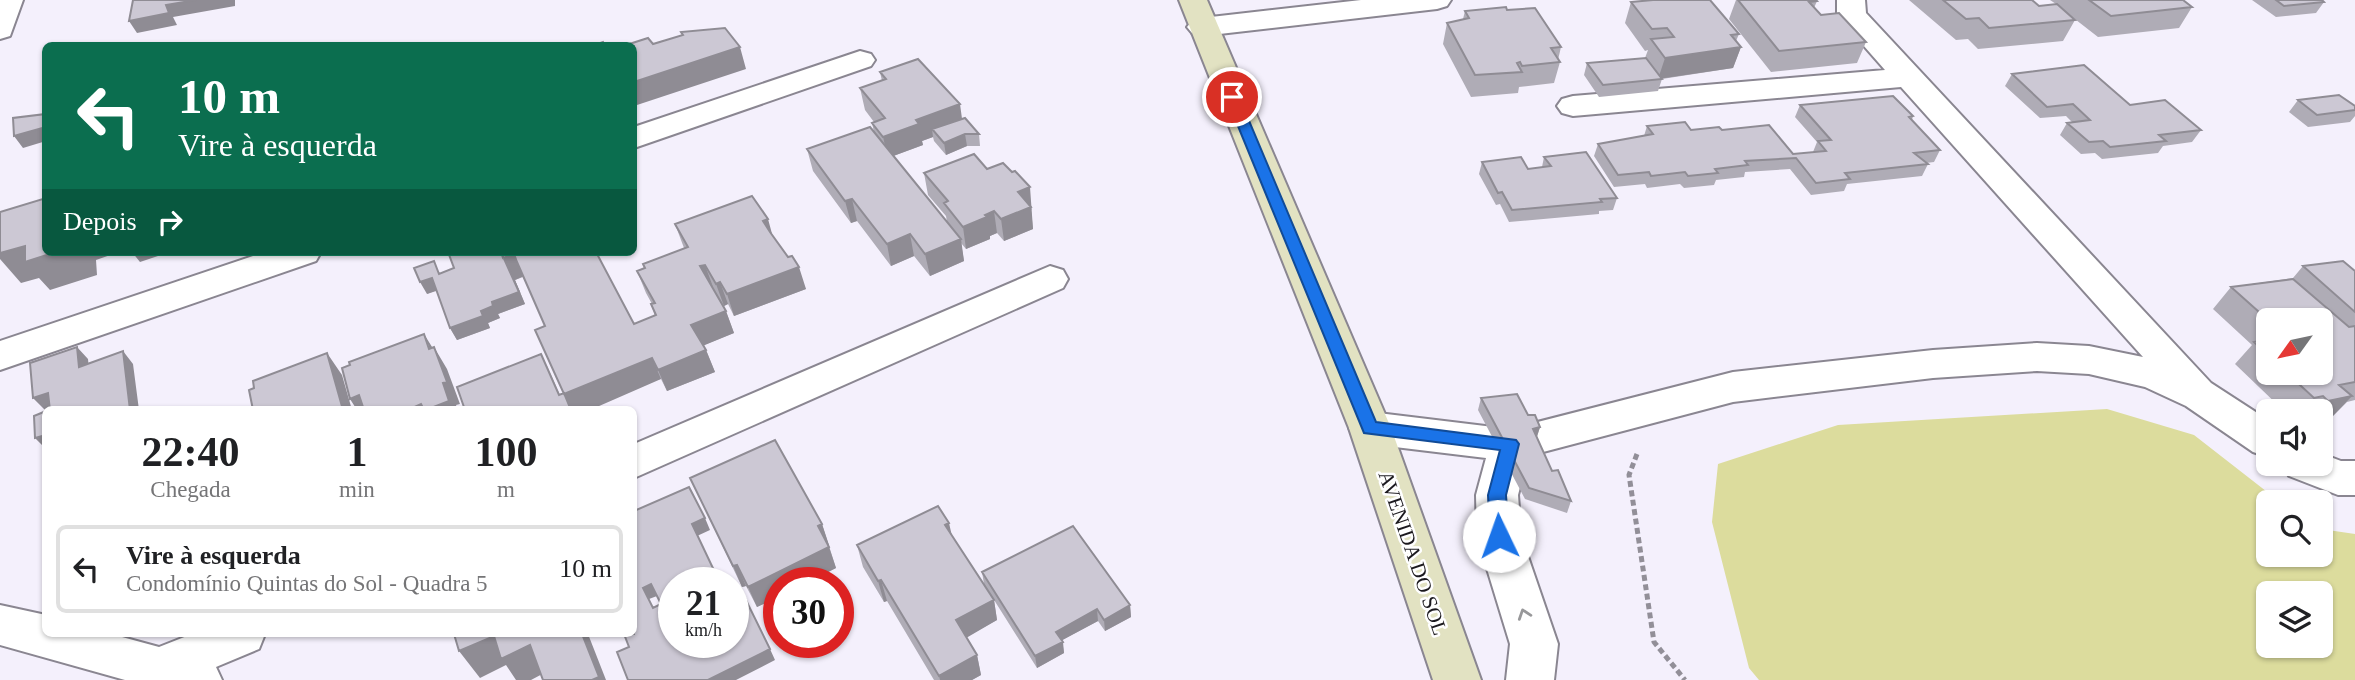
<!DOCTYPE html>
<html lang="pt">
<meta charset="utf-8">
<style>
body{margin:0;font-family:"Times New Roman",serif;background:#f6f6f6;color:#202124;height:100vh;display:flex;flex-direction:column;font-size:26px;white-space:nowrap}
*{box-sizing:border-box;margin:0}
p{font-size:23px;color:#757577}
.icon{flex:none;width:38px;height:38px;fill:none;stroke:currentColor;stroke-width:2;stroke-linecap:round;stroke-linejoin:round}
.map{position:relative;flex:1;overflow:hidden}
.panel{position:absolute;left:42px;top:406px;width:595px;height:231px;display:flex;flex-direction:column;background:#fff;border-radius:10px;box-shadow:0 2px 5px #0004}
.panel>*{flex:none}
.top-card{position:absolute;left:42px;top:42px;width:595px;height:214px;border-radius:10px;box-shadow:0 2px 5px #0004;background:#0b6e4f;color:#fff;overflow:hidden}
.needle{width:46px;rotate:237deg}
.fabs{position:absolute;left:2256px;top:308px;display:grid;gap:14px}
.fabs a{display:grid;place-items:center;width:77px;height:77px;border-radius:10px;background:#fff;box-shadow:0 2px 5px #0004;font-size:35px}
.speed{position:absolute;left:658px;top:567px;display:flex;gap:14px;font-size:35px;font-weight:700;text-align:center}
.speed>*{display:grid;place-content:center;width:91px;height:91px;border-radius:50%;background:#fff;box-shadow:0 2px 5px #0004;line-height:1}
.speed small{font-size:18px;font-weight:400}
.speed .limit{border:10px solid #d22;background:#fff;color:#111}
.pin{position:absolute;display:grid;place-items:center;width:60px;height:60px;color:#fff;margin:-30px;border:4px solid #fff;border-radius:50%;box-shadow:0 2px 7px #0007}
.me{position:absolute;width:77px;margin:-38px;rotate:357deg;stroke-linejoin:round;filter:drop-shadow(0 0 5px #0008)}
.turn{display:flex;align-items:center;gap:24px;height:147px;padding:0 21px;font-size:32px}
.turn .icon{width:91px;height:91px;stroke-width:2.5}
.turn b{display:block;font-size:49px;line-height:60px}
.then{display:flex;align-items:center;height:66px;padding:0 21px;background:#0003;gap:14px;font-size:26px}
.eta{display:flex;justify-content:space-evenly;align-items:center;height:119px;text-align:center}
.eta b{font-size:42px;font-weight:700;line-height:49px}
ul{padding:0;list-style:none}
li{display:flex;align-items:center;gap:21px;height:88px;margin:0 14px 10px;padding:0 7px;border:4px solid #e0e0e0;border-radius:10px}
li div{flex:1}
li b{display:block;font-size:26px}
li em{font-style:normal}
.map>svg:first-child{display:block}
.green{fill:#dcdc9d;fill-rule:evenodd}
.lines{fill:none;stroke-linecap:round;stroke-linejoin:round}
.street-casing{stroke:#8a8691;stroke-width:4}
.secondary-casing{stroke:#8a8691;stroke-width:4}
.path{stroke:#928f98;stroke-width:5;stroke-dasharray:6 3.5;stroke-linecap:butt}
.street{fill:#fff;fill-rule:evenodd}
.secondary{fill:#e2e2c2;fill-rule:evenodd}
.wall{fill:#afacb6;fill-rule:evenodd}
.shaded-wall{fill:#8f8c94}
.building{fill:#ccc8d4;stroke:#8f8c94;stroke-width:2;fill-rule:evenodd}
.oneway{stroke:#98989a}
.route{fill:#1a73e8;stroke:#114b97;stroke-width:2}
.labels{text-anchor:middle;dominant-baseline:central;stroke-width:5;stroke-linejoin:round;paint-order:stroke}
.street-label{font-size:21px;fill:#1b191e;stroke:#fff}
</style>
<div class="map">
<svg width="2355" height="680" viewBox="0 0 2355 680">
<rect width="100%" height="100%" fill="#f4f0fc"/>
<path class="green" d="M2107 409 2194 435 2280 502H2268V555H2320L2321 529 2355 534V680H1759L1749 668 1712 522 1718 464 1838 425ZM2268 593H2320V646H2268Z"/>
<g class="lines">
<g class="street-casing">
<path id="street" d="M0 0H23L10 36 0 39Z
M1361 0H1451L1447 6 1437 9 1202 36 1192 33 1187 27 1192 21 1202 18Z
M1837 0H1865L1866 13 2211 383 2268 420V457L2253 452 2186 406 2145 387 2089 374 2037 371 1933 378 1733 402 1528 456 1518 495 1521 536 1558 644 1554 680H1506L1510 644 1477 536 1476 495 1486 458 1370 444 1356 439 1349 428 1356 417 1370 412 1510 429 1733 372 1933 350 2037 343 2089 346 2143 357 1901 87 1573 116 1562 113 1557 106 1562 99 1573 96 1885 70 1842 21 1837 15Z
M860 51 871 54 875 60 871 66 634 148V127Z
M265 252H321L316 261 0 370V341Z
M1050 266 1063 270 1068 279 1063 288 634 478V444Z
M2320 453 2341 461H2355V495H2338L2289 476 2283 464H2320Z
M0 605 46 615V634H111L159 647 192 634H265L259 649 216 667 222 680H125L0 645Z"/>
</g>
<g class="secondary-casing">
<path id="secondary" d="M1179 0H1207L1391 428 1481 680H1433L1349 428Z"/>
</g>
<path class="path" d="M1637 454 1629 475 1654 642 1685 680"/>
<use href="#street" class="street"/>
<use href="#secondary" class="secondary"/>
</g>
<path class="wall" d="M1736 0H1816L1817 1 1814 8 1821 15 1866 42 1857 63 1771 72 1729 19Z
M1909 0H2032L2039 6 2056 4 2050 0H2183L2192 7 2179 28 2098 37 2071 16 2075 20 2063 41 1978 49 1968 39 1956 40Z
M2252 0H2322L2324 2 2316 13 2276 17Z
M1631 2 1739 34 1736 41 1741 47 1733 68 1662 79 1658 91 1599 97 1584 75 1587 63 1645 58 1648 50 1645 51 1625 23Z
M1507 10 1561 47 1558 60 1560 62 1554 83 1519 87 1518 93 1471 97 1443 44 1447 23 1463 19 1465 11Z
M880 72 962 119 979 134 980 146H967L946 155 934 141 933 137 922 141 923 145 893 156 947 222 946 216 928 195 924 173 987 169 1032 209 1031 210 1033 229 1004 241 997 233 990 236V239L966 249 961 243 964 261 930 276 914 256 891 266 857 221 851 223 813 171 807 149 874 132 872 123 874 122 865 110 860 88 882 81Z
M2012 74 2130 105 2201 130 2192 142 2163 146 2158 153 2102 159 2095 153 2081 154 2060 135 2067 123 2072 122 2066 116 2040 118 2005 86Z
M2298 100 2355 106V116L2350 122 2308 127 2289 112Z
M1800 105 1913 116 1912 120 1940 150 1934 162 1926 163 1928 164 1922 176 1847 184 1844 191 1811 195 1790 169 1745 172 1744 177 1716 180 1714 185 1684 188 1680 184 1647 188 1645 184 1614 187 1594 156 1598 144 1644 136 1647 126 1691 130H1722L1793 154 1813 152 1817 142 1795 117Z
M1544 157 1617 198 1613 210 1599 211V214L1509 222 1500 204 1496 205 1479 174 1482 162 1528 169 1542 167Z
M675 224 773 236 806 289 734 316 728 304 724 306 734 333 704 345 715 372 667 391 661 379 465 410 547 366 560 395 563 393 545 326 523 277 515 280 525 304 498 314 500 318 488 323 490 328 457 340 450 328 437 290 427 294 441 273 454 268 596 252 634 324 655 316 651 304H652L646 293 637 271 684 248Z
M2303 266 2355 271V400L2347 402 2331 418 2320 411H2284L2235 364 2252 345 2213 309 2231 287 2293 278ZM2268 320H2320V373H2268Z
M1481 398 1528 415 1540 427 1537 437 1552 471 1571 501 1567 513 1525 499 1478 410Z
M690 478 822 524 836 568 757 607 746 586 742 587Z
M952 536 994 600 997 620 966 637 977 655 981 675 972 680H934L887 601 884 602 863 567 857 545Z
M982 572 1130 605 1131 617 1105 631 1098 621 1062 640 1064 653 1037 668 984 584Z"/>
<path class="shaded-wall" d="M196 0H235V6L173 17 177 25 137 33 129 21 166 5Z
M740 47 746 69 634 106V82Z
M1741 47 1733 68 1658 79 1665 58Z
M960 104 963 126 932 129 933 137 922 141 923 145 888 158 883 137 916 120Z
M46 127V141L23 148 14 136Z
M965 134 967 146 946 155 944 143Z
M1030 187 1033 229 1004 241 1001 219 1018 192Z
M852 199 857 221 851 223 845 201Z
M994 211 997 233 990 236V239L966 249 963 227 985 215Z
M768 219 774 241 763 221Z
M910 234 914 256 891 266 887 244Z
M961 239 964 261 930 276 925 254Z
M25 246 56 252H119L96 260 97 275 50 290 39 278 21 283 0 259V253Z
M132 252H170L140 262Z
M514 254 524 276 515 280 525 304 498 314 500 318 488 323 490 328 457 340 450 328 481 311 492 302 503 258Z
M705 265 713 287 700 266Z
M799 267 806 289 734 316 727 294Z
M432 278 439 290 427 294 420 282Z
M720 282 728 304 724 306 716 284Z
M726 311 734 333 700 347 691 325Z
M424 334 437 355 434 347 447 369 460 404 456 405 458 410H426L443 383Z
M77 347 88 359 90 379 79 367Z
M706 350 715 372 667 391 658 370Z
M123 351 133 364 139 410H130Z
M327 353 342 375 352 410H343Z
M652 358 661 379 590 410H571L564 394Z
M48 393 59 405 45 410 33 398Z
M359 395 369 410H357L350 399Z
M2352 396 2331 418 2320 420V411H2318L2328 401Z
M421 404 425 410H408Z
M1540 427 1536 439 1533 429Z
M46 435V449L35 438Z
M705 518 710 530 697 536 692 524Z
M949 523 954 545 945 525Z
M822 524 829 545 825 548 818 526Z
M829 547 836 568 807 583H779V597L757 607 748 587Z
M737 565 746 586 742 587 733 566Z
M881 580 887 601 884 602 878 581Z
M651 584 657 596 649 599 643 588Z
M994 600 997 620 961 641 956 620Z
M1130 605 1131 617 1105 631 1104 620Z
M1097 609 1098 621 1057 643 1056 632Z
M582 634H588L606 680H592Z
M494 636 530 645 548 671 531 680H516L506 665 480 678 459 651Z
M1063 642 1064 653 1037 668 1035 656Z
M770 649 775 660 736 680H708Z
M977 655 981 675 972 680H940L939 676Z"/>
<path class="building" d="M133 0H196L166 5 169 13 129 21Z
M1653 0H1710L1739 34 1731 35 1741 47 1665 58 1651 39 1674 37 1667 28 1652 29 1631 2Z
M1738 0H1816L1817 1 1809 2 1821 15 1839 13 1866 42 1779 51Z
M1943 0H2032L2039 6 2057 4 2075 20 1989 28 1979 18 1966 19Z
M2089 0H2183L2192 7 2111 16Z
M2276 0H2322L2324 2 2284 6Z
M1506 7 1507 10 1535 8 1561 47 1551 48 1560 62 1522 66 1520 62 1517 63 1522 72 1475 75 1447 23 1469 18 1465 11Z
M725 28 740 47 634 82V46H623L648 38 653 44 683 35 681 32Z
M603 42 605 46H592Z
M1646 58 1662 79 1603 85 1587 63Z
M918 59 960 104 916 120 919 124 883 137 872 123 885 118 860 88 886 79 880 72Z
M2084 65 2130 105 2165 100 2201 130 2159 135 2166 141 2110 147 2103 141 2089 142 2067 123 2090 120 2073 104 2047 107 2012 74Z
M2339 95 2355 106V110L2317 115 2298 100Z
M1893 96 1913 116 1909 117 1940 150 1914 153 1928 164 1845 173 1850 179 1816 183 1796 158 1745 161 1748 165 1715 169 1718 173 1688 176 1685 172 1651 176 1649 172 1618 175 1598 144 1653 134 1647 126 1685 122 1691 130 1719 127 1722 130 1769 125 1793 154 1826 151 1818 141 1831 140 1800 105Z
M46 114V127L14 136 13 118Z
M965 118 979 134H965L944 143 932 129Z
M870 127 961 239 925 254 910 234 887 244 852 199 845 201 807 149Z
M1586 152 1617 198 1600 199 1602 202 1512 210 1502 192 1498 193 1482 162 1521 157 1528 169 1551 166 1544 157Z
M974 154 987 169 1003 163 1012 172 1015 171 1030 187 1018 192 1031 207 1001 219 994 211 985 215 987 217 963 227 944 203 948 201 924 173Z
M752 196 768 219 763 221 770 232 788 257 792 256 799 267 727 294 720 282 716 284 705 265 700 266 726 311 691 325 706 350 658 370 652 358 564 394 535 330 545 326 517 262 514 254 503 258 501 252H596L634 324 656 315 651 304 655 303 637 271 645 268 643 264 688 247 675 224Z
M46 198V252H56L25 262V246L0 253V212Z
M448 252H501L519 292 492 302 493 306 481 311 483 316 450 328 432 278 420 282 414 268 434 261 439 274 454 268Z
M2343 261 2355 271V312L2303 266Z
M2293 279 2349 327 2355 326V382L2339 385 2352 396 2328 401 2323 396 2314 398 2287 373H2320V320H2268L2231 287Z
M424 334 429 349 434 347 447 382 443 383 449 401 426 410H424L421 404 408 410H364L359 395 350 399 342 368 350 365 349 362Z
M2268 339V355L2254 342Z
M77 347 79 367 123 351 130 410H50L48 393 33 398 30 363Z
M327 353 343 410H253L249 390 254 388 253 381Z
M541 354 559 395 564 393 571 410H465L457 387Z
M1517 394 1528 415H1535L1540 427 1533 429 1552 471 1558 470 1571 501 1529 488 1481 398Z
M46 411V435L35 438 34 416Z
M775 440 822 524 818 526 829 547 748 587 737 565 733 566 690 478Z
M689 487 705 518 692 524 720 583H674V642H733V593L741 590 770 649 708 680H628L617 652 629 647 624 634H634V511ZM651 584 661 604 653 608 643 588Z
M938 506 949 523 945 525 994 600 956 620 977 655 939 676 881 580 878 581 857 545Z
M1073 526 1130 605 1104 620 1097 609 1056 632 1063 642 1035 656 982 572Z
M454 634H582L599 677 592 680H543L530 645 501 659 494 636 459 651Z"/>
<defs><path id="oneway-chevron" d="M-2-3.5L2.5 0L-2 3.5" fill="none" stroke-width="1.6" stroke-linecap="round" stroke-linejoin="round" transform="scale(1.75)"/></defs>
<use class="oneway" href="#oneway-chevron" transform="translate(1524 614) rotate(-109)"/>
<path class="route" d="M1232 93 1239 97 1376 422 1516 440 1519 444 1506 495 1509 536 1506 541 1499 543 1493 541 1490 536 1488 495 1500 450 1364 433 1226 97Z"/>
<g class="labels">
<g class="street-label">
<text transform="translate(1413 553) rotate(71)">AVENIDA DO SOL</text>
</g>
</g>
</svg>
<div class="fabs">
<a><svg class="needle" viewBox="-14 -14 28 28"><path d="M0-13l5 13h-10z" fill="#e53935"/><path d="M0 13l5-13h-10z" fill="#757577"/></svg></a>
<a><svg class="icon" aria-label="sound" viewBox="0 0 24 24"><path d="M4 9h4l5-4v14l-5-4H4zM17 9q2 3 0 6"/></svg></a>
<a><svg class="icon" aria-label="search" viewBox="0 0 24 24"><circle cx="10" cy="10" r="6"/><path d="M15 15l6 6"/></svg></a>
<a><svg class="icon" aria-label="layers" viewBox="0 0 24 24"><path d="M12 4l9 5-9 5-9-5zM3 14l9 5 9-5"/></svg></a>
</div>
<div class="speed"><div>21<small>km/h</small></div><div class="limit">30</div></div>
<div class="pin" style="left:1232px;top:97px;background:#d93025"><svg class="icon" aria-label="arrive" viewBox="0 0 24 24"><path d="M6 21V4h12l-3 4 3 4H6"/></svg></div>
<svg class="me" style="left:1499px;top:536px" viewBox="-20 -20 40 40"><circle r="19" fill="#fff"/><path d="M0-13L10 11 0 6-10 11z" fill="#1a73e8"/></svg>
<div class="top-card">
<div class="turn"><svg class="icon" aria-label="left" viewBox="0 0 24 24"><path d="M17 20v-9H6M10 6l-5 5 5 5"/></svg><div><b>10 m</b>Vire à esquerda</div></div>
<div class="then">Depois<svg class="icon" aria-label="right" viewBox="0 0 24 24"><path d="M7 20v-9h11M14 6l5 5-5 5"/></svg></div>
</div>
<section class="panel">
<div class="eta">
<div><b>22:40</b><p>Chegada</p></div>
<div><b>1</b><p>min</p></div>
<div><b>100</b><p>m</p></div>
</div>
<ul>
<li><svg class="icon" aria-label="left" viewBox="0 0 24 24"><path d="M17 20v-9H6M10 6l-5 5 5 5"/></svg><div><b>Vire à esquerda</b><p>Condomínio Quintas do Sol - Quadra 5</p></div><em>10 m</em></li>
</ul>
</section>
</div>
